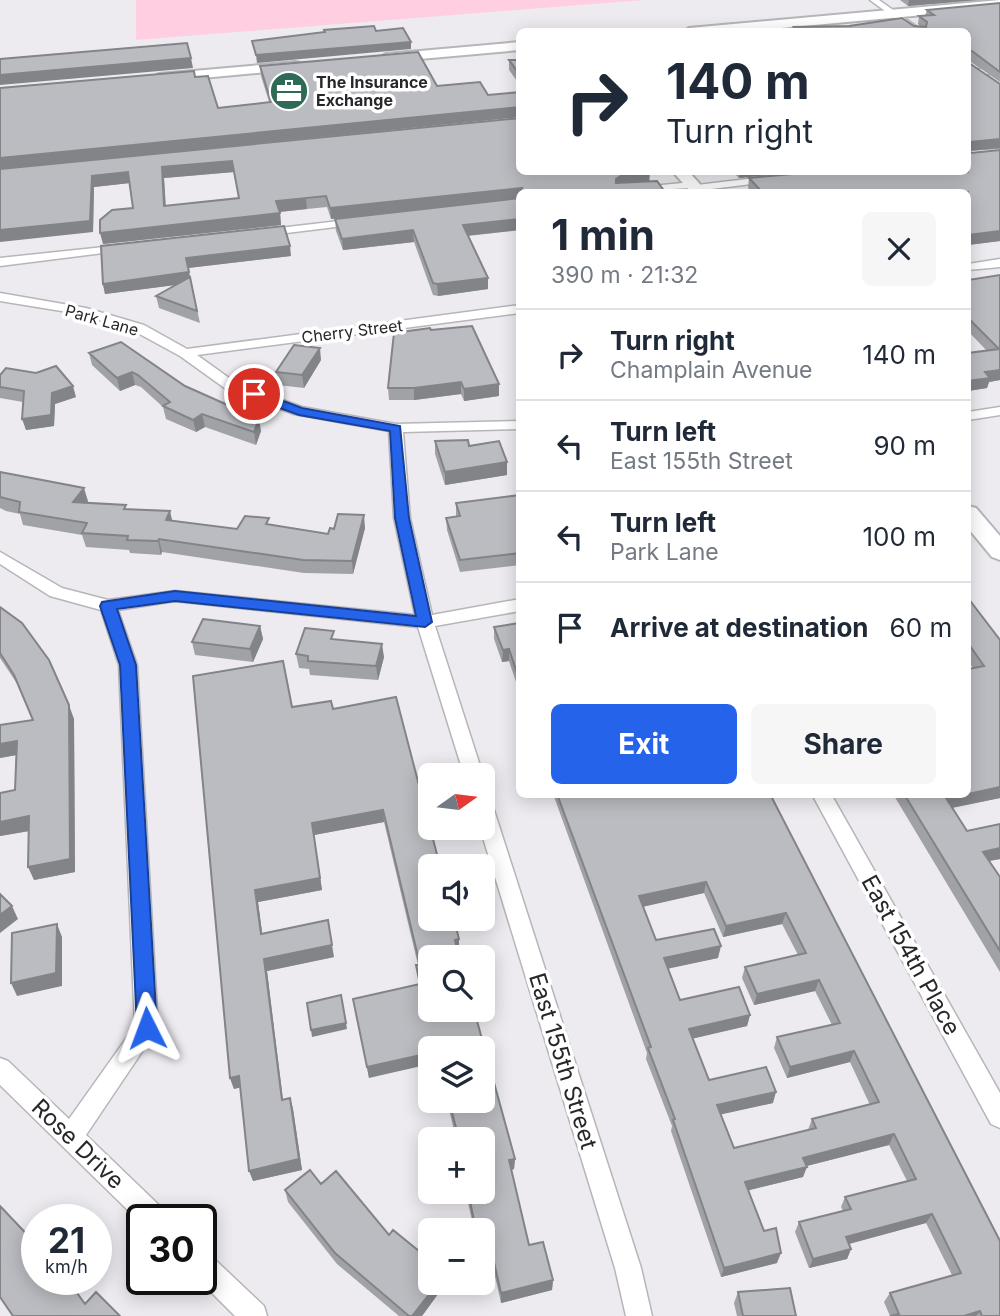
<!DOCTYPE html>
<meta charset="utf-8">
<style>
body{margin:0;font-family:Inter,sans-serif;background:#f6f6f7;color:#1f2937;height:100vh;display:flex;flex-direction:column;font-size:26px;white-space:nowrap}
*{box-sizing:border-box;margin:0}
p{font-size:23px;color:#747a83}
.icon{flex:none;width:38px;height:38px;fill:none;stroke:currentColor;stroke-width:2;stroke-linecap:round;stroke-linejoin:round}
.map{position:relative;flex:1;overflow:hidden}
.details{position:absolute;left:516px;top:189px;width:455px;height:609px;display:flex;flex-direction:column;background:#fff;border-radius:10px;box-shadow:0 4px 18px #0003}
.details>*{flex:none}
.top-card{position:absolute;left:516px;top:28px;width:455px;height:147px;border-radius:10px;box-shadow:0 4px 18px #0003;background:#fff;color:#1f2937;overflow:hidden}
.needle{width:46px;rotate:76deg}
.buttons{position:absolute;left:418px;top:763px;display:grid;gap:14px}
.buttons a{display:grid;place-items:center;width:77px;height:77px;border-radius:10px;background:#fff;box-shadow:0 4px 18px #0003;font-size:35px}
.speed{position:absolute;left:21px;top:1204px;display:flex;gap:14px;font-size:35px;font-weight:700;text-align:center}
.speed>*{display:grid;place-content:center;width:91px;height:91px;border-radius:50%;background:#fff;box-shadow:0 4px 18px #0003;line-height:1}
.speed small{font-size:18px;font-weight:400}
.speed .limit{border:4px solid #111;border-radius:10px;background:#fff;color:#111}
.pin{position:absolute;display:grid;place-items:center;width:60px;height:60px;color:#fff;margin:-30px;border:4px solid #fff;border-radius:50%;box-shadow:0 2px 7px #0007}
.me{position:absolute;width:77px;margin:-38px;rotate:357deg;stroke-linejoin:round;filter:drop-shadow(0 0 5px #0008)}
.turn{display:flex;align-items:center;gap:24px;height:147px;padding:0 35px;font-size:32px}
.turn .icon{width:91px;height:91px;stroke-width:2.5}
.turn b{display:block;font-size:49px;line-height:60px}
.round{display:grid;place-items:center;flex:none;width:74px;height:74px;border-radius:10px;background:#f6f6f7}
.summary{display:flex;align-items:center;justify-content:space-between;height:119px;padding:0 35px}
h1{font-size:42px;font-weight:700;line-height:52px}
.action{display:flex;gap:14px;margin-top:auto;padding:14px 35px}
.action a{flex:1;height:80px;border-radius:10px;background:#2563eb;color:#fff;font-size:28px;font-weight:700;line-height:80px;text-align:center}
.action a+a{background:#f6f6f7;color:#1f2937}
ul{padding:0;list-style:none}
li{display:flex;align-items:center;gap:21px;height:91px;padding:0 35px;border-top:2px solid #e0e1e3}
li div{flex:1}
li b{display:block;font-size:26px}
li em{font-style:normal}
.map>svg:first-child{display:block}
.green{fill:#ffcfe1}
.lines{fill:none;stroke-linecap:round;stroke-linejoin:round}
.street-casing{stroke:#b6b5b9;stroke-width:3}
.secondary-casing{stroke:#b6b5b9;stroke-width:4}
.street{fill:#fff;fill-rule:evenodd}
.secondary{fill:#fff;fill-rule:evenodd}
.wall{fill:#a1a2a6;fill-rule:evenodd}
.shaded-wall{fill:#838487}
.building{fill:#bbbcc1;stroke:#838487;stroke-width:2;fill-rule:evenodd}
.route{fill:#2563eb;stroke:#184099;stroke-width:2}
.labels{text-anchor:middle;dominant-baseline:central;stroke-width:7;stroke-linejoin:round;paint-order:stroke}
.far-poi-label{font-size:16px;font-weight:bold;fill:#272628;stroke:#fff;text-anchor:start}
.far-street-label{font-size:16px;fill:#272628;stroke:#fff}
.near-street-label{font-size:23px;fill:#272628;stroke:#fff}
</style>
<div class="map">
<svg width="1000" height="1316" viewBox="0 0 1000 1316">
<rect width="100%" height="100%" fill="#edebf0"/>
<path class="green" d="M136 0H644L136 40Z"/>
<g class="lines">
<g class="street-casing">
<path id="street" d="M870 0H879L924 32H914Z
M1000 67V73L968 76V70Z
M772 176 777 179 776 181 695 191 690 188 617 192 622 189 692 182 697 185Z
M356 219 362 222 360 224 262 236 256 233 262 230Z
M123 245 127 246V250L0 266V258Z
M1000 259V267L968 270V264Z
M0 293 86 308 144 325 187 349 520 305V313L197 355 236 383 302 407 396 424 520 421V429L403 432 410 518 432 615 520 599V611L435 626 483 775H464L418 627 175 601 118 610 137 665 158 1028 86 1135 165 1211 169 1220H142V1224L0 1085V1058L8 1061 69 1119 135 1026 119 665 101 610 50 596 0 564V552L62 588 108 600 175 591 415 615 394 518 389 431 294 414 226 389 180 356 134 331 80 314 0 301Z
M1000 407V415L968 420V412Z
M812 794H831L1000 1093V1128L991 1124Z
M483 799 490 802 493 807 641 1268 652 1316H626L615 1268 480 828H483Z
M201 1251 210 1255 264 1306 267 1316H235L198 1279H201Z"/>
</g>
<g class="secondary-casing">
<path id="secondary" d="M1000 0V8L737 32H683L689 28Z
M520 42V50L386 62 379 58 386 54Z
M295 62 300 63V69L159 82 152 78 159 74Z
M673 172H689L707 192H691Z
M968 506 976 508 1000 536V560L992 557 968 528Z"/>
</g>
<use href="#street" class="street"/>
<use href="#secondary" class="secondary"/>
</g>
<path class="wall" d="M900 0H978L908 6Z
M1000 3V82L968 60 969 63 1000 84V149L970 151 971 153 1000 150V241L968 245V192H752L748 188 749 178 968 172 794 29V27L920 26 918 24 919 16H925L927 10Z
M509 60H520V85L509 70Z
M260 66 437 86 488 95 520 92V117L0 169 195 77 218 108 269 102 261 76Z
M520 118V230L468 236 488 289 438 296 433 295 414 242 343 250 336 231 335 219 406 211 331 219 327 207 307 209 280 212 281 225 103 244 133 208 130 183 94 187 93 232 0 169ZM234 172 239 198 166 206 164 178Z
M733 172H798L739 178Z
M101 246 291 256 188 268 200 323 159 308 156 296 175 285 105 294 103 284Z
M1000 275V380L989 382 987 388 968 391V353L987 351 968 331V280Z
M431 330 499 396 464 401 461 394 414 400H389L388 388Z
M89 353 185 386 261 431 256 445 205 427 196 432 166 419 163 407 141 387 135 385 120 391 92 365Z
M321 360 304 388 278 385 276 372Z
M0 375 76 397 55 404 54 426 26 430 23 402 0 398Z
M435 441 469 446 507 475 445 485 435 454Z
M0 472 88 501 87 503 127 509 173 521 237 529 270 525 328 534 365 528 353 574 304 573 162 552 161 555 130 553 129 550 86 547 82 535 23 525 20 514 6 511 0 508Z
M520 495V565L460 572 447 530 446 518 456 516V503Z
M968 598 1000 640V798L952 808 967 831 1000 859 989 861 1000 877V972L893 794H968L973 668 968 661Z
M0 607 74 719 75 872 34 880 29 831 0 836V793L15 790 16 755 0 758V725L33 720 20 688 0 658Z
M520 623V694L509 661 502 662 494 639V627Z
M260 626 263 639 253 662 195 655 192 642Z
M335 640 384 657 378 680 310 675 309 669 299 668 296 654Z
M193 676 292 707 333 709 459 951H458L515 1159 514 1169 511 1170 529 1245 553 1280 552 1290 501 1303 491 1259 483 1230H474L467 1198V1192H483V1139H456L447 1101H483V1048H430L369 1078 353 999 419 984 416 965H418L384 822 314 835 322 890 258 902 262 934 334 957 267 971 283 1099 290 1098 293 1109 302 1170 253 1181 240 1087 234 1089 230 1078Z
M553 794H638L640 797 770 794 1000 1316H890L884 1302 890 1293 952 1275 926 1223 849 1244 851 1249 847 1259 809 1268 795 1232 799 1222 843 1211 841 1207 845 1197 907 1181 889 1145 806 1166 803 1177 748 1190 777 1263 721 1277 671 1131 672 1126 646 1059 647 1053ZM704 893 723 937 782 924 798 955 745 967 742 978 754 1005 815 991 832 1025 777 1037 774 1048 787 1078 850 1062 870 1105 812 1119 808 1130 734 1148 720 1114 773 1103 709 1080 693 1038 747 1026 750 1015 680 1000 668 968 718 958 656 940 643 906Z
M321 1184 389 1235 446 1283 422 1316H399L337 1264 288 1202 285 1190Z
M738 1292 796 1316H737L734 1303Z"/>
<path class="shaded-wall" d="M909 0H978L908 6Z
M411 42V49L257 63 256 55Z
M191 58 193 68 0 85V75Z
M520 107V117L0 169V158Z
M1000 139V148L968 151V145L970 142Z
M232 161 234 172 164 178 166 217 164 206 162 167Z
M128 172 130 183 94 187 93 232 0 242V230L92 176Z
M740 172H798L739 178Z
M650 173 649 184 616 190V179L622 175Z
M522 188V192H520V199L331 219 330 208Z
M306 198 307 209 278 212 276 201Z
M280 213 281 225 103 244 100 233Z
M520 219V230L463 236V225Z
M413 230 414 242 343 250 342 239Z
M1000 231V241L968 245V235Z
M290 246 291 256 188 268 186 258Z
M189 272 191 283 105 294 103 284Z
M488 278V289L438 296 437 284Z
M320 348 321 360 304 388 302 375Z
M1000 370V380L989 382 987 388 968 391V381L985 372Z
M132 372 135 385 120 391 117 378Z
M461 382V394L414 400V388Z
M499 384V396L464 401V389Z
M73 386 76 397 55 404 54 426 26 430 22 419 52 393Z
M202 414 205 427 196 432 193 420Z
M259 419 261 431 256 445 254 432Z
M507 462V475L445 485V472Z
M84 488 88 501 77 515 73 502Z
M170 511 173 524 166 520Z
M364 515 365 528 353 574 352 561Z
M159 539 162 552 161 555 158 541Z
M260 626 263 639 253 662 250 649Z
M382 644 384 657 378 680 376 666Z
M509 649V661L502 662 503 650Z
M69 705 74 719 75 872 34 880 28 867Z
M17 741 22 754 0 758V744Z
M1000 787V798L941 810 946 798Z
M383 810 384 822 314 835 322 890 258 902 264 946 261 934 255 890 312 823Z
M29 816 35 830 0 836V822Z
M1000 848V859L978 863 983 852Z
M706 882 704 893 638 908 639 896Z
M12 906 18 919 0 933V915Z
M786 913 782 924 723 937 726 926Z
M57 924 62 937V986L17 996 11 983Z
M459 939V951L455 952V940Z
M332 945 334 957 267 971 284 1111 282 1100 264 959Z
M721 946 718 958 662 970 664 958Z
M819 980 815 991 754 1005 757 994Z
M750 1015 747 1026 687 1040 689 1029Z
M346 1023 347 1029 312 1037 311 1030Z
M854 1051 850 1062 787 1078 790 1067Z
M430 1053V1064L369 1078 367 1067Z
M239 1076 242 1087 234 1089 230 1078Z
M776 1092 773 1103 714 1116 717 1105Z
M290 1098 293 1109 302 1170 253 1181 249 1171Z
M894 1134 889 1145 799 1168 803 1158Z
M515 1159 514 1169 509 1171V1160Z
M807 1167 803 1177 742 1192 745 1182Z
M932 1214 926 1223 841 1246 846 1237Z
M491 1249V1259L483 1261V1251Z
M851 1249 847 1259 809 1268 813 1259Z
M781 1253 777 1263 721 1277 724 1268Z
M553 1280 552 1290 501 1303V1293Z
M438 1283H446L422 1316H412Z
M980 1311 976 1316H964Z"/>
<path class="building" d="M1000 3V72L972 51 968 52 969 63 1000 84V139L970 142 968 145V32H770L796 29 794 27 849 26 902 18 914 26 926 27 927 22 919 16 934 15 927 10Z
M374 26 376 31 403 28 411 42 256 55 252 41 325 32 324 30Z
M187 43 191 58 0 75V59Z
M418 52 437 86 480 82 488 95 520 92V107L0 158V88L194 71 195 77 208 76 218 108 271 102 260 66Z
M509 60H520V75Z
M520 118V172H649L650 173 622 175 616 179V183L657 181 665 192H521L522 188 330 208 326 196 276 201 280 213 100 233V220L112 210 133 208 128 172 92 176 90 221 0 230V169ZM232 161 239 198 164 206 162 167Z
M968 145 971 153 1000 150V231L968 235V192H762L749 178 814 172H968Z
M520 198V219L463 225 488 278 437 284 433 283 413 230 342 239 335 219Z
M284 226 290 246 186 258 189 272 103 284 101 246Z
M1000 275V370L985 372 990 378 968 381V353L999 349 968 318V280Z
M190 277 197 311 156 296Z
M472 326 499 384 464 389 461 382 414 388H388L394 333 430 328 431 330Z
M121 342 185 386 259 419 254 432 202 414 193 420 163 406 170 402 138 375 132 372 117 378 89 353Z
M294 345 320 348 302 375 276 372Z
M56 366 73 386 52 393 51 415 22 419 24 391 0 387V375L6 368 36 373Z
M468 440 469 446 499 441 507 462 445 472 435 441Z
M0 472 84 488 73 502 126 505 124 509 170 511 166 520 237 529 245 516 269 518 266 524 328 534 330 528 334 529 338 514 364 515 352 561 303 560 159 539 158 541 127 540 128 536 82 533 87 523 19 512 20 502 0 497Z
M520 495V553L460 560 446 518 460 516 456 503Z
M968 598 1000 640V787L968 794V669L984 666 968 643Z
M0 607 22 623 49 660 69 705 70 859 28 867 29 816 0 822V793L15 790 17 741 0 744V725L33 720 14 675 0 653Z
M203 619 260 626 250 649 192 642Z
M520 623V682L509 649 503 650 494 627Z
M305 628 334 631 331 639 382 644 376 666 308 661V656L296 654Z
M283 661 292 707 331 701 333 709 396 697 440 866H430V919H454L459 939 455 940 459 957H430V1010H474L515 1159 509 1160 529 1245 543 1242 553 1280 501 1293 491 1249 483 1251V1230H476L468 1192H483V1139H459L449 1101H483V1048H430V1053L367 1067 353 999 420 984 416 965H420L383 810 312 823 320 878 255 890 261 934 328 920 332 945 264 959 282 1100 290 1098 299 1159 249 1171 239 1076 230 1078 193 676Z
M557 794H638L640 797 655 794H770L1000 1241V1316H982L980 1311 964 1316H890L899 1314 890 1293 961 1273 932 1214 846 1237 851 1249 813 1259 799 1222 851 1209 845 1197 916 1179 894 1134 803 1158 807 1167 745 1182 764 1231 776 1228 781 1253 724 1268 673 1120 675 1119 648 1048 651 1047ZM706 882 726 926 786 913 806 953 745 967 757 994 819 980 840 1023 777 1037 790 1067 854 1051 879 1102 812 1119 816 1128 734 1148 717 1105 776 1092 766 1067 709 1080 689 1029 750 1015 739 987 680 1000 664 958 721 946 714 929 656 940 639 896Z
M904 794H964L946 798 967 831 1000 824V848L983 852 1000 877V951Z
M0 894 12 906 0 915Z
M57 924 56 973 11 983 12 933Z
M341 995 346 1023 311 1030 307 1003Z
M310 1170 321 1184 336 1171 389 1235 393 1230 430 1260V1283H438L412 1316H409L335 1253 285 1190Z
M0 1206 37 1245V1279H67L85 1304 96 1292 120 1316H13L0 1297Z
M790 1288 796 1316H743L738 1292Z"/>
<path class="route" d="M254 390 302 408 400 426 409 518 432 622 425 627 175 601 117 609 136 665 157 1028 154 1035 147 1038 140 1035 137 1028 120 665 100 606 102 602 175 591 416 616 395 518 390 431 299 415 249 397V391Z"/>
<defs>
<g id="office-disc" transform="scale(2.0125)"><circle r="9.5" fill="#2e6a55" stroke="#fff"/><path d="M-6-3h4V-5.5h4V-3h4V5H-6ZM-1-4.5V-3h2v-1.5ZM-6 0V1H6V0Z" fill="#fff"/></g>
</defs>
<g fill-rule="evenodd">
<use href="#office-disc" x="289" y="91"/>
</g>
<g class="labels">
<g class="far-poi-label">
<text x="316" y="82">The Insurance<tspan x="316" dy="18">Exchange</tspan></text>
</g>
<g class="far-street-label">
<text transform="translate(102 320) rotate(16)">Park Lane</text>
<text transform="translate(352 331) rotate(-7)">Cherry Street</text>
</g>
<g class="near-street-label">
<text transform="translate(911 955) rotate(61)">East 154th Place</text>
<text transform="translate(563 1061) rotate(73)">East 155th Street</text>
<text transform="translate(78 1144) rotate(44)">Rose Drive</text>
</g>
</g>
</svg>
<div class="buttons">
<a><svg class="needle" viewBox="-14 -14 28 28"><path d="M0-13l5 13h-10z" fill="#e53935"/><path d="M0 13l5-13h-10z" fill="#747a83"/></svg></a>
<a><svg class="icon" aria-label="sound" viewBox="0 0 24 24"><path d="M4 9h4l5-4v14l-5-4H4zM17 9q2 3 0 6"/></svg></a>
<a><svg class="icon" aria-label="search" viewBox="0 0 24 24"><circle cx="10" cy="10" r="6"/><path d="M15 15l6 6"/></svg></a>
<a><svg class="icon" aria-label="layers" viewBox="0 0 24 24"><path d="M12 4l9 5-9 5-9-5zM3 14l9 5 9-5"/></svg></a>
<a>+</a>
<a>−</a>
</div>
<div class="speed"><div>21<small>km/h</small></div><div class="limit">30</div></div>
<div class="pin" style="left:254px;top:394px;background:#d93025"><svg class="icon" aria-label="arrive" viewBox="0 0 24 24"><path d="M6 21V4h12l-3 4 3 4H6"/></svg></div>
<svg class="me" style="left:147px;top:1028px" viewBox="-20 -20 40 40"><path d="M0-17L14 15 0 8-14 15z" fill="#2563eb" stroke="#fff" stroke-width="4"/></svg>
<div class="top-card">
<div class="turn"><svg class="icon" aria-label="right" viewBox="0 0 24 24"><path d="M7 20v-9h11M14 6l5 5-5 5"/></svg><div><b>140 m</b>Turn right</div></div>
</div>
<section class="details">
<div class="summary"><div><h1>1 min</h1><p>390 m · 21:32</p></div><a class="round"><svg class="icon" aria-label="close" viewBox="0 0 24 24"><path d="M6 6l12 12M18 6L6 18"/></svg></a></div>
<ul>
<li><svg class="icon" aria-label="right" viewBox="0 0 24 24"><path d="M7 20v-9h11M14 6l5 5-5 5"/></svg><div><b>Turn right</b><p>Champlain Avenue</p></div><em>140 m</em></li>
<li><svg class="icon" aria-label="left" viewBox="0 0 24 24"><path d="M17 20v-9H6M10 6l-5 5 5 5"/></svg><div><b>Turn left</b><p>East 155th Street</p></div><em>90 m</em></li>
<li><svg class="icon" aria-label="left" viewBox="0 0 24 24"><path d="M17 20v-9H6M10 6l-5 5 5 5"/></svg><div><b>Turn left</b><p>Park Lane</p></div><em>100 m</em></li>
<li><svg class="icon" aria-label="arrive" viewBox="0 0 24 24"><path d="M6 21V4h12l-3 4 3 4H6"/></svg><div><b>Arrive at destination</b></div><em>60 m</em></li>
</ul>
<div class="action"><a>Exit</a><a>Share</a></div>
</section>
</div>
